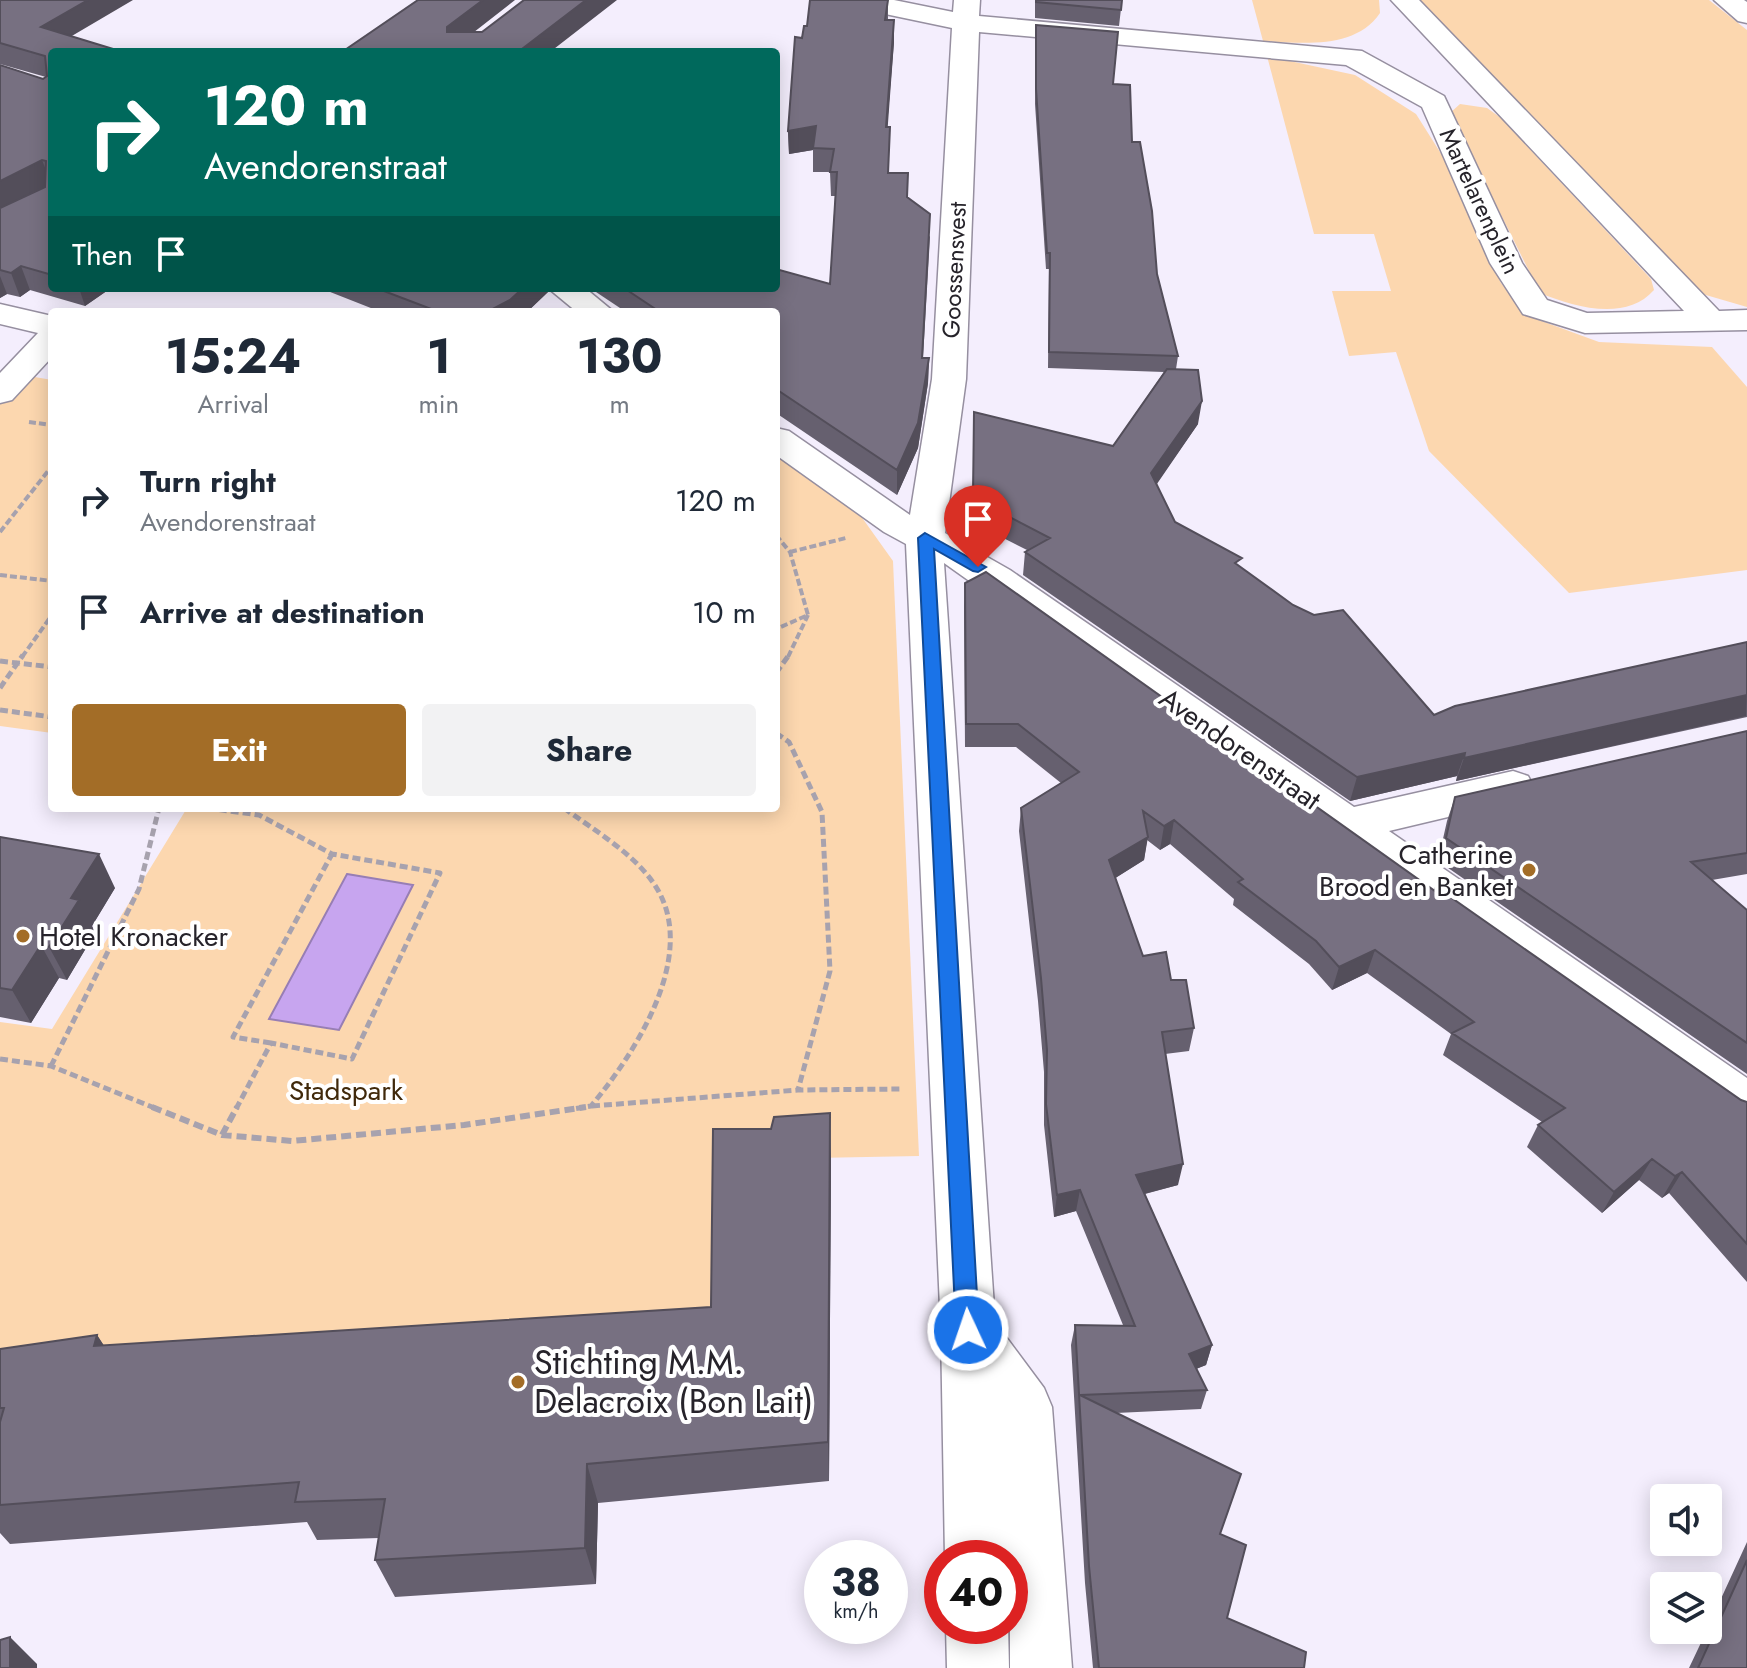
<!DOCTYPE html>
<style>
body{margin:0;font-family:Jost,sans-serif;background:#f2f2f3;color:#1f2937;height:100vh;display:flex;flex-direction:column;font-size:30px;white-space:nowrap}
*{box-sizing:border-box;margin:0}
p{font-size:26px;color:#747a83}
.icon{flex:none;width:44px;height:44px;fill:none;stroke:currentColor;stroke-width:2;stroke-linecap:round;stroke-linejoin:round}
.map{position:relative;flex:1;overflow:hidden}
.side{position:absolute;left:48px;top:308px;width:732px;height:504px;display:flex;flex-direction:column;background:#fff;border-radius:8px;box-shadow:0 4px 20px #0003}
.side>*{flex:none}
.banner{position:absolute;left:48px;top:48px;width:732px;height:244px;border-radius:8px;box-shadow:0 4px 20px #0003;background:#00695c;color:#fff;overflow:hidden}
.tools{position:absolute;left:1650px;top:1484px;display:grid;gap:16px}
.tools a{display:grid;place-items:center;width:72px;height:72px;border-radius:8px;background:#fff;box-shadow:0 4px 20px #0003;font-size:40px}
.speed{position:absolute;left:804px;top:1540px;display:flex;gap:16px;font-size:40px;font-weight:700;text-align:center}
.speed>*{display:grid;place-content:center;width:104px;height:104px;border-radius:50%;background:#fff;box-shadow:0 4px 20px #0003;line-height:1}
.speed small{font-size:20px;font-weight:400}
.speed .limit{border:12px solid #d22;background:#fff;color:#111}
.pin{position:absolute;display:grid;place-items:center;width:68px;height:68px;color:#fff;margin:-82px -34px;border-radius:50% 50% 50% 0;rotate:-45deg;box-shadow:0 0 8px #0007}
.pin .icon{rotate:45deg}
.me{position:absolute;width:88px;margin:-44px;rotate:357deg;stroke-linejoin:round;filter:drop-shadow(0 0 6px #0008)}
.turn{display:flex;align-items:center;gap:28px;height:168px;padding:0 24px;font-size:36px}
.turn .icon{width:104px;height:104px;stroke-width:2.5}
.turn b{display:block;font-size:56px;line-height:68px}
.then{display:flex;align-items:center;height:76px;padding:0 24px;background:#0003;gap:16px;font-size:30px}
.eta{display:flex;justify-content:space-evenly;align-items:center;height:136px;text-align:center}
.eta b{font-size:48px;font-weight:700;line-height:56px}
.button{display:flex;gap:16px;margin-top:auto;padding:16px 24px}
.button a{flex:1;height:92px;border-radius:8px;background:#a36d27;color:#fff;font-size:32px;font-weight:700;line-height:92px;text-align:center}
.button a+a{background:#f2f2f3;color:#1f2937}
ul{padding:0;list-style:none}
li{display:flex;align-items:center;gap:24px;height:112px;padding:0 24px}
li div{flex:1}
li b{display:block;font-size:30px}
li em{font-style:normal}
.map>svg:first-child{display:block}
.green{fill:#fcd7af}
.water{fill:#c7a5ef;stroke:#977eb4;stroke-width:2}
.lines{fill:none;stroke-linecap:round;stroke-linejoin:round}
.minor-casing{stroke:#968fa0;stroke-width:3}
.path-far2{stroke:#a7a2ae;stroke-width:4;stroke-dasharray:7 3;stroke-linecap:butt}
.path-far1{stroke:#a7a2ae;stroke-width:5;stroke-dasharray:8 4;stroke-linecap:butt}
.path{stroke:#a7a2ae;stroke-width:6;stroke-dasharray:10 5;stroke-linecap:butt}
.minor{fill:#fff;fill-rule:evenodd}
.wall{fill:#66606f}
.shaded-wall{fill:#534e5a}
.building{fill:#777081;stroke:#534e5a;stroke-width:2}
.route{fill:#1a73e8;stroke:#114b97;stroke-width:2}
.poi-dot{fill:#a36d27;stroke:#fff;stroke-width:3}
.labels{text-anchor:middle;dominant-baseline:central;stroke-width:8;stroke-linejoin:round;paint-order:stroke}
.far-street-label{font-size:24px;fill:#26232a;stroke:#fff}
.street-label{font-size:28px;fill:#26232a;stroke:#fff}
.poi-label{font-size:28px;fill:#26232a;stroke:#fff;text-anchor:end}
.park-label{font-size:28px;fill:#40290b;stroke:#fff}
.near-poi-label{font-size:34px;fill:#26232a;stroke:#fff;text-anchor:start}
</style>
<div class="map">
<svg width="1747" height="1668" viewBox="0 0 1747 1668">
<rect width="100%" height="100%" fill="#f4eefd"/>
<path class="green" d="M1252 0H1379L1380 13C1355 50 1302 43 1263 41Z
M1415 0H1709L1747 30V307L1699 293Z
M1267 56 1355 75 1416 114 1445 160 1501 283 1528 316 1599 342 1712 347 1747 387V570L1569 593 1429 451 1396 352 1349 356 1332 291H1391L1374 234H1314Z
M1460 104 1487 108 1501 118 1651 279 1654 290C1626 322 1574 307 1540 293L1450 113Z
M6 372 52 380V733L0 726V379Z
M776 454 858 512 893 561 919 1156 714 1160 716 1349 0 1394V1022L52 1029 187 808H776Z"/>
<path class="water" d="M347 874 413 885 339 1030 269 1019Z"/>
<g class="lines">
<g class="minor-casing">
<path id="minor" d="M843 0H894L953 12 954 0H980L979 16 1362 51 1444 96 1522 263 1547 300 1587 313 1684 311 1391 0H1419L1719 311 1747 310V330L1585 333 1523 314 1490 263 1422 107 1346 65 979 32 966 379 945 533 1010 570 1354 807 1513 771 1528 776 1534 787 1528 798 1389 831 1747 1078V1126L1729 1120 944 563 995 1322 1044 1388 1052 1407 1072 1668H1010V1558H945L941 1330 906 544 884 532 776 455V428L789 431 910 515 932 379 952 28 847 6Z
M1714 0H1744L1747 2V23L1738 21Z
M548 288H585L614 312H577Z
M0 304 52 316V357L12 400 0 403V373L38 333 0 324Z
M946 1626H1008L1009 1668H947Z"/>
</g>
<path class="path-far2" d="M29 422 52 425
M0 532 52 466
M776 535 790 552 808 615 776 629
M790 552 846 538
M0 575 52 581
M22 657 52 615
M788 657 808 615"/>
<path class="path-far1" d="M0 661 52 667
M776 673 789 655
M0 688 23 655
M0 710 52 717
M776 733 789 742 822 812 830 971 798 1090
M207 808 259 815 332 854 440 873 352 1059 271 1043 236 1109
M564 808C595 831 642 858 660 894 695 962 633 1056 591 1106L573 1109
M271 1043 233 1037 332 854
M0 1059 51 1066 157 1109
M51 1066 139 889 159 808
M592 1106 798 1090 901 1089"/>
<path class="path" d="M152 1107 222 1135 292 1141 464 1125 586 1107
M222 1135 237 1107"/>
<use href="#minor" class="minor"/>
</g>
<path class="wall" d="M0 0 71 36 52 52V288H111L85 306 30 290 20 297 7 294 0 298V65L43 79 46 77 0 64Z
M888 0V20H894V42L887 127 889 173 908 198 930 237 923 358H929L928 383 918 448 897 495 776 413V312H626L590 288H776L830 284 835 196H831L830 172H813V150L789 154 788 131 802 38 807 26Z
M1035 0H1122L1119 26 1035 18Z
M1036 25 1113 84 1132 142 1157 274 1178 356 1176 369 1198 424 1156 484 1175 522 1240 567 1434 715 1747 642V717L1456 781 1457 776 1350 801 1023 575 1025 552 1027 550 972 522 974 412 1113 446 1164 372 1048 368 1049 269H1046L1035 104Z
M320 288H548V292L527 312H381Z
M965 583 1434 891 1741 1100 1747 1102V1282L1669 1193 1662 1198 1639 1180 1602 1213 1527 1147 1538 1125 1542 1122 1443 1055 1451 1034 1367 973 1332 990 1309 964 1233 905 1234 899 1170 844 1160 850 1147 840 1144 860 1115 878 1143 956 1171 980 1194 1028 1189 1051 1165 1054 1178 1185 1145 1194 1212 1345 1206 1365 1196 1369 1207 1390 1201 1409 1116 1413 1220 1534 1227 1618 1304 1668H1093L1085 1583 1071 1345 1075 1325H1123L1076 1211 1054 1217 1044 1125V1072L1038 1001 1019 831 1021 808 1061 783 1016 747H965L964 606Z
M1747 731V874L1712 880 1747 910V1074L1438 861 1447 821 1455 797Z
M0 837 115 888 92 926 95 933 67 980 59 978 31 1023 0 1017Z
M831 1158 829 1481 598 1503 596 1584 395 1597 375 1560 379 1538 317 1540 307 1522 10 1544 0 1533V1349L97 1335 104 1346 711 1307Z
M1747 1542V1668H1689L1707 1630H1708V1627Z"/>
<path class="shaded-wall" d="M88 0H133L48 50 41 27Z
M483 0H515L451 50 447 32V27Z
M586 0H617L550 52H518Z
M894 20V42L886 150V127Z
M816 126 813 150 789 154 788 131Z
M42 160 51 183 0 209V181Z
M21 266 30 290 20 297 11 273Z
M0 276 7 294 0 298Z
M79 288H111L85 306Z
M523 288H548V292L527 312H487Z
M929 358 928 383 918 448 897 495V470Z
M1202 401 1198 424 1148 497 1151 473Z
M1747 695 1746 716 1456 781 1464 758Z
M1465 753 1457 776 1350 801 1357 777Z
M1174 820 1170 844 1160 850 1164 826Z
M1148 837 1144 860 1106 884 1109 860Z
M99 854 115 888 92 926 95 933 67 980 49 947 71 898Z
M41 945 59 978 31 1023 12 990Z
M1375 950 1367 973 1332 990 1339 967Z
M830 1113 831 1158 829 1481 828 1442Z
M1652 1159 1639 1180 1602 1213 1614 1192Z
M1183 1164 1178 1185 1132 1197 1136 1175Z
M1682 1172 1669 1193 1662 1198 1675 1176Z
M1080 1190 1076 1211 1054 1217 1057 1195Z
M97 1335 124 1376 94 1346Z
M1212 1345 1206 1365 1183 1374 1189 1354Z
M587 1464 598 1503 596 1584 585 1548Z
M10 1637 37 1664V1668H10Z"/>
<path class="building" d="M0 0H88L41 27 123 52H52V275L21 266 11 273 0 270V208L45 187 46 161 42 160 0 181V65L43 79 47 76 45 56 0 43Z
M418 0H483L447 27V32H482L524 0H586L518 52H342Z
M810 0H888L885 20H894L886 127H890L888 173H908L907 197 930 214 922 358H929L918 423 897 470 776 389V312H660L624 288H776V269L830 284 837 172H830L834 149 813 148 816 126 788 131 795 37 802 38 804 26H807Z
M1036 0H1122L1121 10 1036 2Z
M1036 25 1118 32 1113 84 1130 85 1132 142H1140L1152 211 1157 274 1178 356 1049 352 1050 253H1047L1036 89Z
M376 288H523L510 300 487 312H439Z
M1167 369 1198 370 1202 401 1151 473 1175 522 1242 558 1235 563 1293 605 1314 615 1343 610 1434 715 1455 706 1747 642V695L1464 758 1465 753 1357 777 1025 552 1050 538 973 498 974 412 1113 446Z
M986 572 1435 891 1436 887 1741 1100 1747 1102V1244L1682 1172 1675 1176 1652 1159 1614 1192 1538 1125 1565 1108 1452 1033 1474 1022 1375 950 1339 967 1316 941 1238 882 1243 879 1174 820 1164 826 1143 811 1148 837 1109 860 1143 956 1166 952 1171 980H1186L1194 1028 1162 1032 1183 1164 1136 1175 1212 1345 1189 1354 1207 1390 1080 1395 1241 1474 1220 1534 1246 1545 1227 1618 1306 1652 1304 1668H1099L1089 1566 1075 1325 1135 1326 1080 1190 1057 1195 1046 1104 1047 1050 1041 978 1021 808 1079 772 1018 724H966L965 583Z
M1747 731V853L1691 862 1747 910V1043L1446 838 1455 797Z
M0 837 99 854 71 898 79 900 49 947 41 945 12 990 0 988Z
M830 1113 828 1442 587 1464 585 1548 375 1560 385 1499 295 1502 299 1482 0 1505V1422L4 1408H0V1349L97 1335 94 1346 711 1307 713 1129H771L774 1117Z
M1747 1560V1668H1698Z
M10 1637V1668H0V1640Z"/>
<path class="route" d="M925 533 986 567 978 572 973 571 934 549 979 1330 976 1338 968 1341 960 1338 956 1330 918 538Z"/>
<g class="poi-dot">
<circle cx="1529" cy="870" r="8"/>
<circle cx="23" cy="936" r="8"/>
<circle cx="518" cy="1382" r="8"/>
</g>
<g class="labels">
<g class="far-street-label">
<text transform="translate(1480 201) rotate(65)">Martelarenplein</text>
<text transform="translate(954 270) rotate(-87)">Goossensvest</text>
</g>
<g class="street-label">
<text transform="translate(1240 749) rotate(35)">Avendorenstraat</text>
</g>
<g class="poi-label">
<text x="1513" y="854">Catherine<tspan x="1513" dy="32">Brood en Banket</tspan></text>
<text x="39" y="936" text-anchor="start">Hotel Kronacker</text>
</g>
<g class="park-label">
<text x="346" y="1090">Stadspark</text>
</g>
<g class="near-poi-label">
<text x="534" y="1362">Stichting M.M.<tspan x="534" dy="39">Delacroix (Bon Lait)</tspan></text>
</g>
</g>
</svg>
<div class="tools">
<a><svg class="icon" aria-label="sound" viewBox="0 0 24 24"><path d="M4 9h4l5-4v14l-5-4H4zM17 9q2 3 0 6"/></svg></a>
<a><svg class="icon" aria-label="layers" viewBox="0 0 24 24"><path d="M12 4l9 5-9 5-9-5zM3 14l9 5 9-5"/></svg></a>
</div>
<div class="speed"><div>38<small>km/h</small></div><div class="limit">40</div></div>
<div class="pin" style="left:978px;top:567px;background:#d93025"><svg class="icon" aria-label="arrive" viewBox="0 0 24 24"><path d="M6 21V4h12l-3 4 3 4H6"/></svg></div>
<svg class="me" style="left:968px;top:1330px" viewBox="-20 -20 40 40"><circle r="17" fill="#1a73e8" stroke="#fff" stroke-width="3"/><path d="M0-11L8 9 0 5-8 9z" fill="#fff"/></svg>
<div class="banner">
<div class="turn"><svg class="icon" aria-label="right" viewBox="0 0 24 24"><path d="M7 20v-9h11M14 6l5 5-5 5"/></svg><div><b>120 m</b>Avendorenstraat</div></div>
<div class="then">Then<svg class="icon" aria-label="arrive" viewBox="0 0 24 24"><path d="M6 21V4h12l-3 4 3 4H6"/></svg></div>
</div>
<section class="side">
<div class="eta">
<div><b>15:24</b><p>Arrival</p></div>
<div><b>1</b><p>min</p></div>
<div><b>130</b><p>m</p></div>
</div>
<ul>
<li><svg class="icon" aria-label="right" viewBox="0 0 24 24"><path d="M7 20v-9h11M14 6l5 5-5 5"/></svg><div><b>Turn right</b><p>Avendorenstraat</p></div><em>120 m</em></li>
<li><svg class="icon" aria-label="arrive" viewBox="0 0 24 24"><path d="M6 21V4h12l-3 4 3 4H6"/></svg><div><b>Arrive at destination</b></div><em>10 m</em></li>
</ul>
<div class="button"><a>Exit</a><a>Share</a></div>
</section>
</div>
